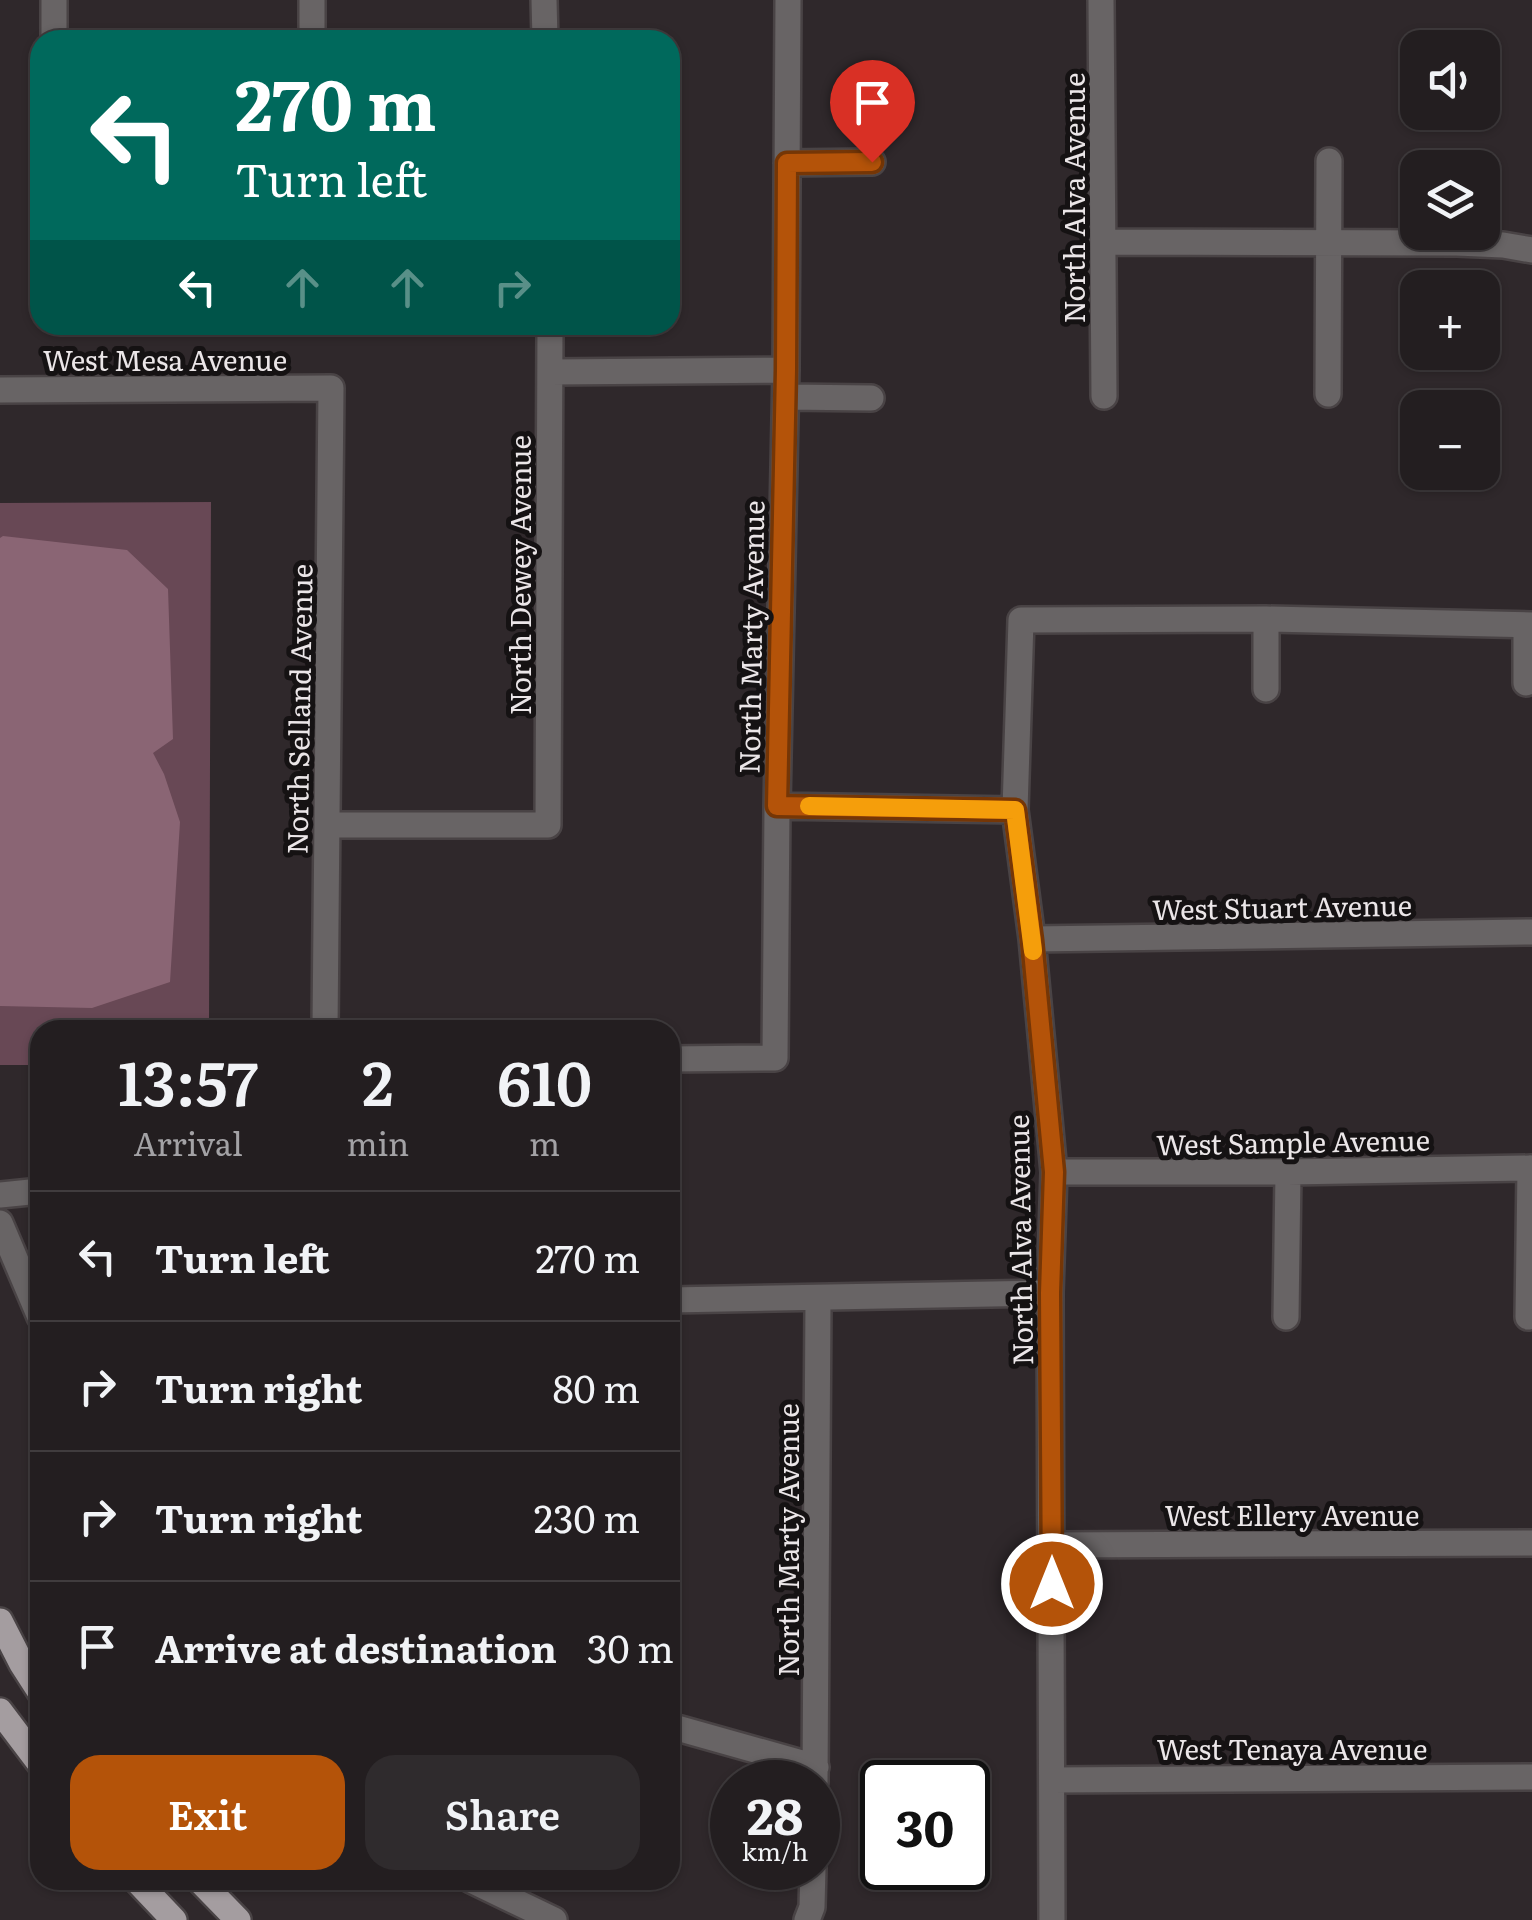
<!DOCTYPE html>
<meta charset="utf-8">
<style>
body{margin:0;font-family:Literata,serif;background:#2f2b2d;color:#f1f3f6;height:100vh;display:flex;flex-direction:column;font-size:38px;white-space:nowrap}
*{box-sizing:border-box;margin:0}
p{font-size:32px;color:#a3a2a5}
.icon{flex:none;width:55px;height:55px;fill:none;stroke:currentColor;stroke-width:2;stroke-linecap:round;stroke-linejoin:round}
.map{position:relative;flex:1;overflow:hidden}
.side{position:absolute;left:30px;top:1020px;width:650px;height:870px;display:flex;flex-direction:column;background:#231e20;border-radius:30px;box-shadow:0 2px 8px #0004,0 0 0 2px #403c3e}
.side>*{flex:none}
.top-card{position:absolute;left:30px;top:30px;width:650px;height:305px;border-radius:30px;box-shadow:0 2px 8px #0004,0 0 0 2px #403c3e;background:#00695c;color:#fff;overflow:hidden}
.fabs{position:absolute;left:1400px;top:30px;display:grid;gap:20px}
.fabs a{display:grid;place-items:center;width:100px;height:100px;border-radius:20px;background:#231e20;box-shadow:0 2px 8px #0004,0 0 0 2px #403c3e;font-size:50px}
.speed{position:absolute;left:710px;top:1760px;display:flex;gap:20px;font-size:50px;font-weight:700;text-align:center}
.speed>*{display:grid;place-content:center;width:130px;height:130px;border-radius:50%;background:#231e20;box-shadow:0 2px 8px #0004,0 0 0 2px #403c3e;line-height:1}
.speed small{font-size:25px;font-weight:400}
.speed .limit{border:5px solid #111;border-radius:15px;background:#fff;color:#111}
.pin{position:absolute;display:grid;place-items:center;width:85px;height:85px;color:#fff;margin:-102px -42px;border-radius:50% 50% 50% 0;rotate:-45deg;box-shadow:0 0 10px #0007}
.pin .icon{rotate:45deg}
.me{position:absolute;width:110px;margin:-55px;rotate:0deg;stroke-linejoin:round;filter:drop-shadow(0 0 8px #0008)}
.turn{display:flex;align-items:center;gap:35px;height:210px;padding:0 40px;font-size:45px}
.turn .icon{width:130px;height:130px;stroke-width:2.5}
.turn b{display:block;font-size:70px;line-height:85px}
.lanes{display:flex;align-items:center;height:95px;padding:0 40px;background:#0003;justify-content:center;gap:50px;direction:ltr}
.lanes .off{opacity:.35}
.eta{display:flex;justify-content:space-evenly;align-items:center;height:170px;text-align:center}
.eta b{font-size:60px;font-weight:600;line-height:70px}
.button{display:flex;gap:20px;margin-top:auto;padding:20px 40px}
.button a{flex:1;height:115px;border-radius:30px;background:#b45309;color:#fff;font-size:40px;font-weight:600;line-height:115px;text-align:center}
.button a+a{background:#2f2b2d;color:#f1f3f6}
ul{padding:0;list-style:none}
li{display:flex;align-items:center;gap:30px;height:130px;padding:0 40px;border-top:2px solid #403c3e}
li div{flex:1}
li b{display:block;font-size:38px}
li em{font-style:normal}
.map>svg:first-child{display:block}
.green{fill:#684855}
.water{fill:#8a6574}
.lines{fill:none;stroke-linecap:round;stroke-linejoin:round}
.minor-casing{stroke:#494345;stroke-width:30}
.major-casing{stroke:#494345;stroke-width:30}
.minor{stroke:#686465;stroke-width:25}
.major{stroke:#a49da0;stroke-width:25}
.route-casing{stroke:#753606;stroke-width:25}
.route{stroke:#b45309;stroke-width:18}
.slow{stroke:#f59e0b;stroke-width:18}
.labels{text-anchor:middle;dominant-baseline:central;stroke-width:10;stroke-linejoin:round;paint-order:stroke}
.street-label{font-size:28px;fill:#ebe6e8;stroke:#151213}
</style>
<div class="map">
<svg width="1532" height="1920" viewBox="0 0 1532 1920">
<rect width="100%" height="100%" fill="#2f282b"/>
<path class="green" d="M211 502 209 1030H40V1065H0V503Z"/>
<path class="water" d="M3 536 127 550 168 589 173 739 153 753 164 774 180 822 170 982 92 1008 0 1006V538Z"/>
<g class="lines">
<g class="minor-casing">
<path id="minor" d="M544 0 545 40
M1101 0 1104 396
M54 40V0
M312 40V0
M787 163 872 162
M1105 242 1457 243 1503 245 1532 250
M551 372 786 370
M0 390 331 388 325 1030
M1328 394 1329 161
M786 397 871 398
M1266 619V689
M1526 625V683
M777 806 1015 810
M327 825H548L550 325
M1032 939 1532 932
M670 1059 775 1058 777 806 786 370 788 0
M1054 1172H1288L1532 1168
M0 1195 40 1191
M0 1223 40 1317
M670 1300 1050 1293
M1286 1317 1288 1172
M1528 1317 1530 1168
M1052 1545 1532 1543
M670 1726 816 1767
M1052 1780 1532 1777
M815 1782 818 1299
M471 1880 554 1920
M807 1920 812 1907 813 1868
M1052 1920 1050 1293 1054 1172 1032 939 1015 810 1021 620 1266 619 1532 625"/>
</g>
<g class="major-casing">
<path id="major" d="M0 1621 22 1664 40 1692
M0 1711 40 1764
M136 1880 174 1920
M199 1880 238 1920"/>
</g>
<use href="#minor" class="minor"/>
<use href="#major" class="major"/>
</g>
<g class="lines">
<g class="route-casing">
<path id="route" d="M872 162 787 163 786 370 777 806 1015 810 1032 940 1054 1172 1050 1293 1052 1584"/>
</g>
<use href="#route" class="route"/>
<path class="slow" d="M809 806 1015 810 1033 951"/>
</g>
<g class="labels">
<g class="street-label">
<text transform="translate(1073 198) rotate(-90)">North Alva Avenue</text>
<text x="165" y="359">West Mesa Avenue</text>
<text transform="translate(519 575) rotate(-90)">North Dewey Avenue</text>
<text transform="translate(750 637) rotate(-89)">North Marty Avenue</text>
<text transform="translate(298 709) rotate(-89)">North Selland Avenue</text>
<text transform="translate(1282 906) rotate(-1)">West Stuart Avenue</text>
<text transform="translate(1293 1141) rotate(-1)">West Sample Avenue</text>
<text transform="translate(1019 1240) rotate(-91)">North Alva Avenue</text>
<text x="1292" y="1514">West Ellery Avenue</text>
<text transform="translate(787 1540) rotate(-90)">North Marty Avenue</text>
<text x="1292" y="1748">West Tenaya Avenue</text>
</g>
</g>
</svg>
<div class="fabs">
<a><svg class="icon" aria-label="sound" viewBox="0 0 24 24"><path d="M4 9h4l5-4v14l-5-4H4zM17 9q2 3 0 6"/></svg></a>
<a><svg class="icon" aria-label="layers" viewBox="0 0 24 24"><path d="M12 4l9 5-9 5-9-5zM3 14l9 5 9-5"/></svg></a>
<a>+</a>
<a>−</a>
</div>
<div class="speed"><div>28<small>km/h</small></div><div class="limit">30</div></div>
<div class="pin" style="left:872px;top:162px;background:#d93025"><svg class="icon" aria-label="arrive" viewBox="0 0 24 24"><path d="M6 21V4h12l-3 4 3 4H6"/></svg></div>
<svg class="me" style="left:1052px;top:1584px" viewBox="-20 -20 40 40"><circle r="17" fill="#b45309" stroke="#fff" stroke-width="3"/><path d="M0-11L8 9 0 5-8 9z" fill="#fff"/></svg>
<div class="top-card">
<div class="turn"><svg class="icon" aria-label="left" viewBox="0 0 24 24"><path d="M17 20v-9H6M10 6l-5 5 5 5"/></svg><div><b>270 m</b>Turn left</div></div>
<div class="lanes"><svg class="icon" aria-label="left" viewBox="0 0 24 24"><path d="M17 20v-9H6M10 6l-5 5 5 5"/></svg><svg class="icon off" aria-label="ahead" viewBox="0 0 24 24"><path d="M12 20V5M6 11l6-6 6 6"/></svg><svg class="icon off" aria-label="ahead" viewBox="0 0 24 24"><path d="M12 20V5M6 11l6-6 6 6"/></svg><svg class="icon off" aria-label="right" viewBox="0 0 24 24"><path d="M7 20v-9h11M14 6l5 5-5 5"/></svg></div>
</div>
<section class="side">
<div class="eta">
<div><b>13:57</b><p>Arrival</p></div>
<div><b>2</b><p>min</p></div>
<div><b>610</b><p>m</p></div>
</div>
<ul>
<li><svg class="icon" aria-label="left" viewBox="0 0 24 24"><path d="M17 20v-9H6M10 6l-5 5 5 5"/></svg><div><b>Turn left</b></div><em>270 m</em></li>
<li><svg class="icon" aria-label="right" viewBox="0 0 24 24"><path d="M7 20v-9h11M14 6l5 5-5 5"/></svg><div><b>Turn right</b></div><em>80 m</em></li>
<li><svg class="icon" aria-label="right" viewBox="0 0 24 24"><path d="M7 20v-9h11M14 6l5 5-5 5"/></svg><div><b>Turn right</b></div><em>230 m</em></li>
<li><svg class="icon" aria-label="arrive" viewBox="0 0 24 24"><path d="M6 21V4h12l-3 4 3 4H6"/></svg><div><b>Arrive at destination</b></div><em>30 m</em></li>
</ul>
<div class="button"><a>Exit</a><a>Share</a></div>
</section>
</div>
